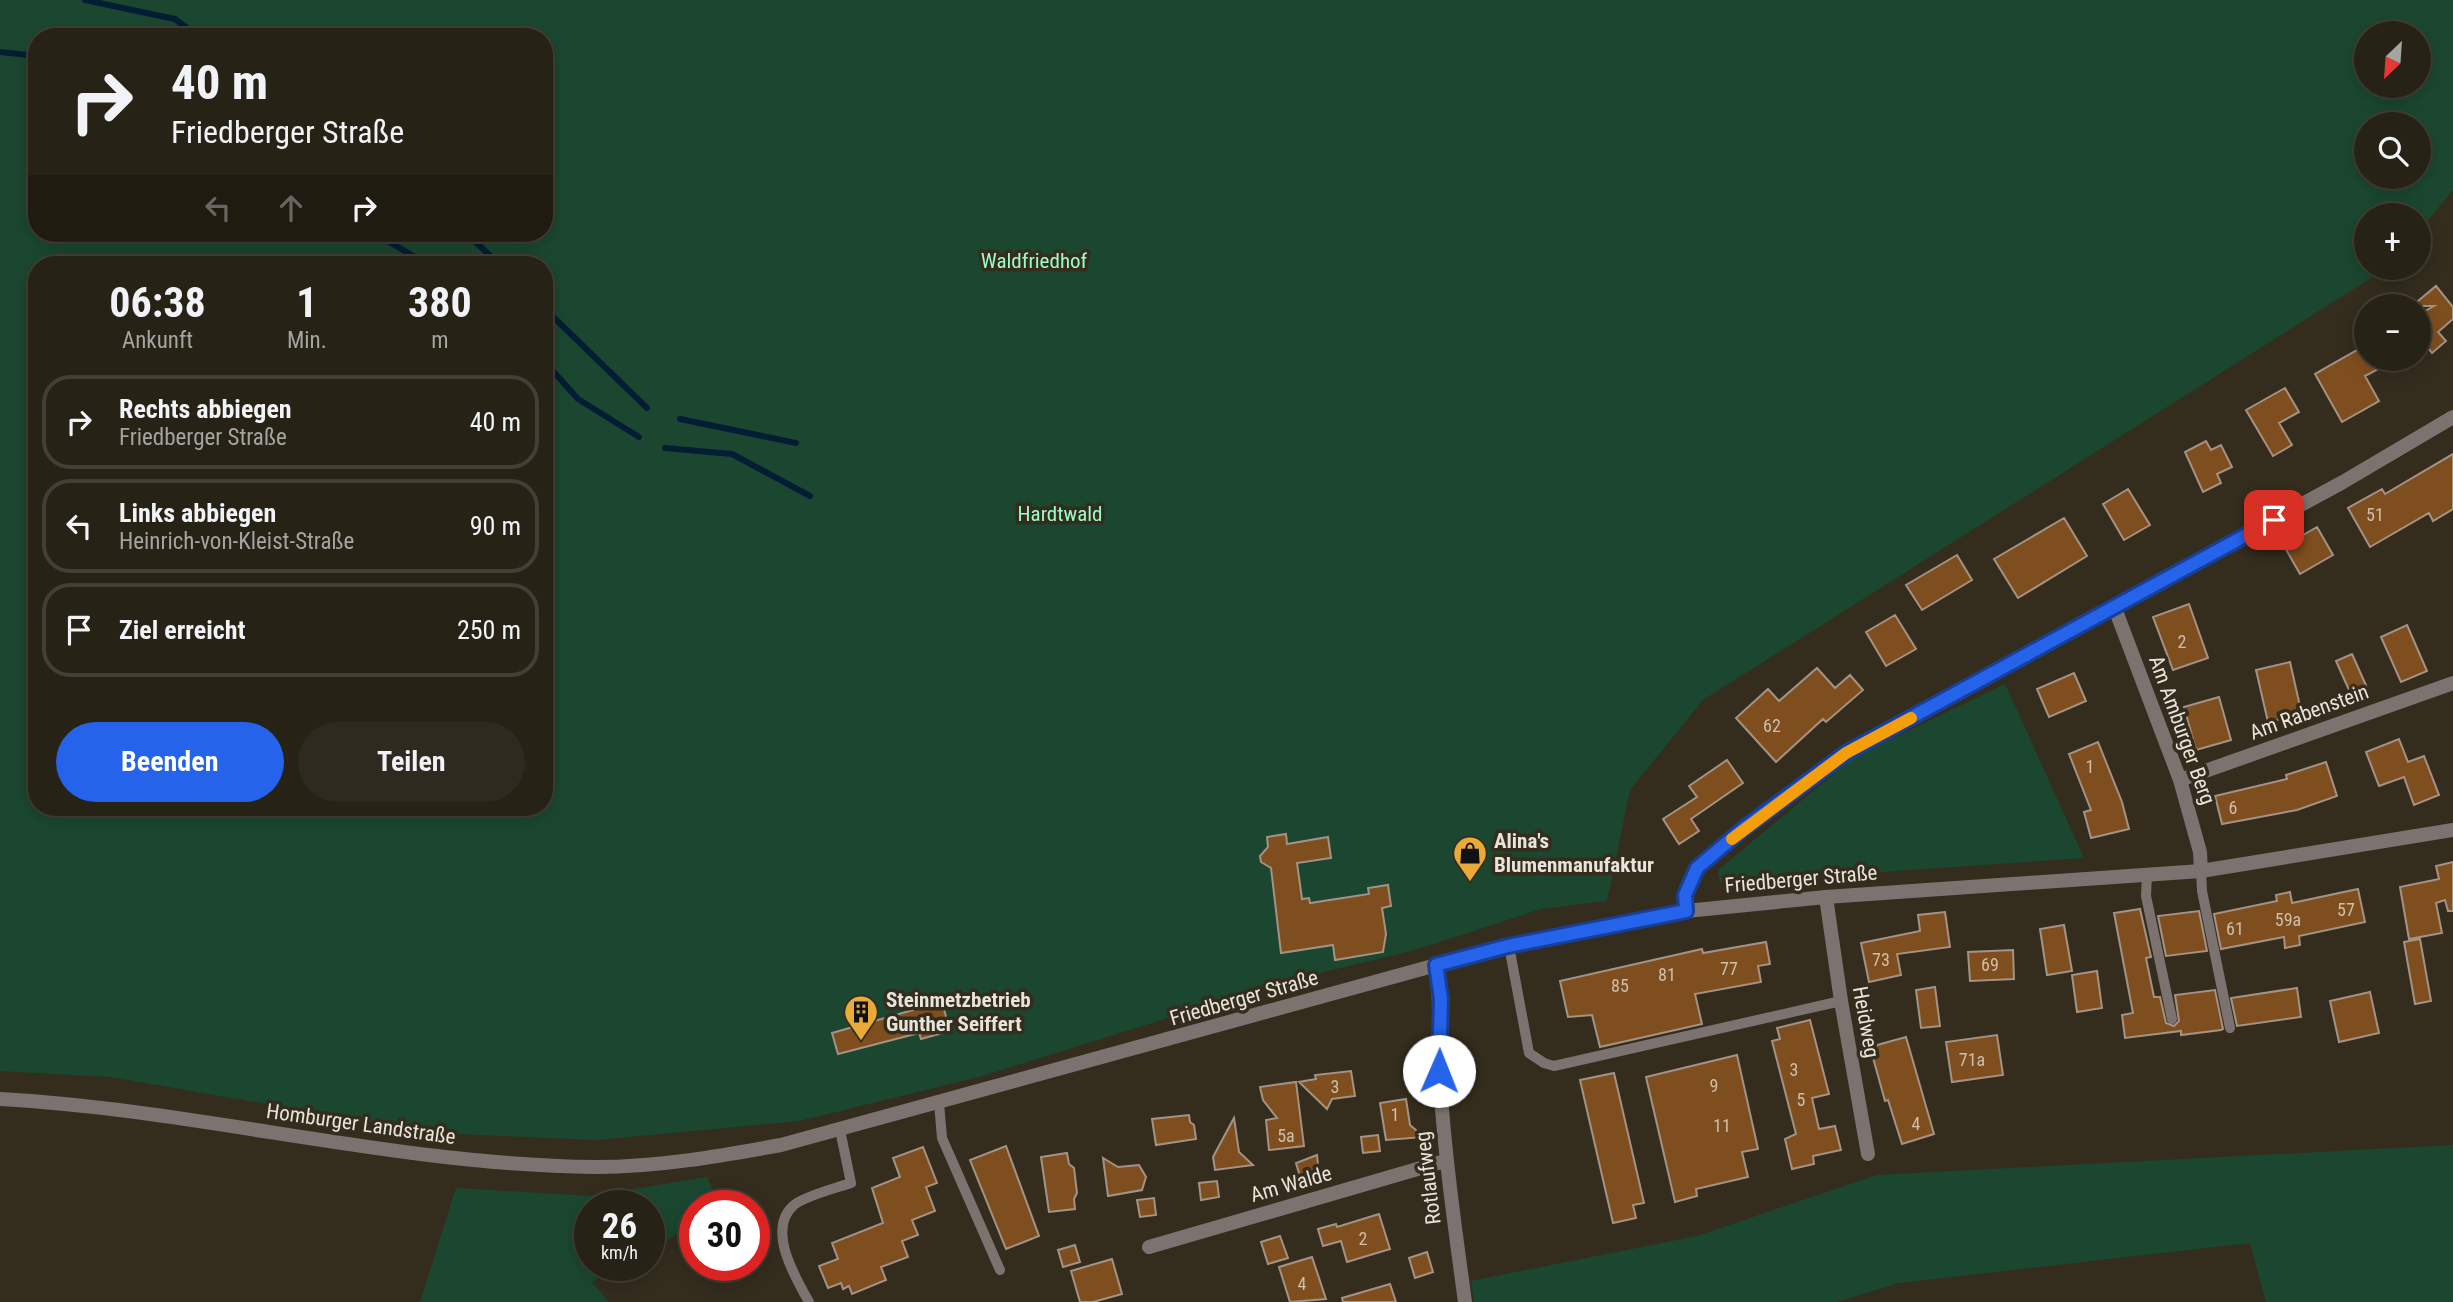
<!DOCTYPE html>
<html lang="de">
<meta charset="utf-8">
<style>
body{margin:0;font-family:"Roboto Condensed",sans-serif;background:#2f2a1f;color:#f1f3f6;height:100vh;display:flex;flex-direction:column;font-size:26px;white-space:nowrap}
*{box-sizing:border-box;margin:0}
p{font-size:23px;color:#a4a4a1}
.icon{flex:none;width:38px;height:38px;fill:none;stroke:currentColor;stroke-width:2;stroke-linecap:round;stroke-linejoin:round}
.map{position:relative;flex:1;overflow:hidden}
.panel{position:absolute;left:28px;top:256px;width:525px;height:560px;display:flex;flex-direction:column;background:#272216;border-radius:28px;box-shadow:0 4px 18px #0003,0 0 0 2px #433f35}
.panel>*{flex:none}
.hud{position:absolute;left:28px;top:28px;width:525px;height:214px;border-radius:28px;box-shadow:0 4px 18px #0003,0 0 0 2px #433f35;background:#272216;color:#f1f3f6;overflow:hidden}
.needle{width:46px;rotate:205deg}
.controls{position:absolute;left:2354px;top:21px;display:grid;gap:14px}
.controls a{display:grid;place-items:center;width:77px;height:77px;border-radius:50%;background:#272216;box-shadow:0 4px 18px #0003,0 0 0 2px #433f35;font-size:35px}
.speed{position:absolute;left:574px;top:1190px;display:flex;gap:14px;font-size:35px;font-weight:700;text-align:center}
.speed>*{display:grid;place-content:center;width:91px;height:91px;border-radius:50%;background:#272216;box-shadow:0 4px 18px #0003,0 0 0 2px #433f35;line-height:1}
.speed small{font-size:18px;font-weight:400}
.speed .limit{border:10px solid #d22;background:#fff;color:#111}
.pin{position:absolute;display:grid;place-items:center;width:60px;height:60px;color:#fff;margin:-30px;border-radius:14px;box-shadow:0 4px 10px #0006}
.me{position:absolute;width:77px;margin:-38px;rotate:1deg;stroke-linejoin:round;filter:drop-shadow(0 0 5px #0008)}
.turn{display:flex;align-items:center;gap:24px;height:147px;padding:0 28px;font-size:32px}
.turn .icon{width:91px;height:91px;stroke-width:2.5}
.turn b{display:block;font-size:49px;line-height:60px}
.lanes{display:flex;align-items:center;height:66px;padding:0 28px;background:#0003;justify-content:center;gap:35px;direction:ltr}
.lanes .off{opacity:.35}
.eta{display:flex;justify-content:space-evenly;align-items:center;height:119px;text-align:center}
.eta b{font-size:42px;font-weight:700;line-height:49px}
.cta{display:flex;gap:14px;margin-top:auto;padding:14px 28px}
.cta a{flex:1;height:80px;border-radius:42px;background:#2563eb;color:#fff;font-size:28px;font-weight:700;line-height:80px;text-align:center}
.cta a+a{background:#2f2a1f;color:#f1f3f6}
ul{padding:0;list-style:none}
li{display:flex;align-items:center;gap:21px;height:94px;margin:0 14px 10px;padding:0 14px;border:4px solid #433f35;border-radius:28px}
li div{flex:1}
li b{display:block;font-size:26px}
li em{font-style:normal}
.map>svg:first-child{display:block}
.green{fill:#1b4730;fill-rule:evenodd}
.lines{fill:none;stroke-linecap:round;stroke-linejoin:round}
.stream{stroke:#041d34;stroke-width:6}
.building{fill:#7f4e1e;stroke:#a39285;stroke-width:2}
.service{stroke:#7c7371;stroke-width:10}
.minor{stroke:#7c7371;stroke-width:14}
.tertiary{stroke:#7c7371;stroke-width:14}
.route-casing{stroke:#184099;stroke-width:18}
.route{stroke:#2563eb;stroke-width:12}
.slow{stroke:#f59e0b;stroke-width:12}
.labels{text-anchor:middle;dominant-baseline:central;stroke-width:7;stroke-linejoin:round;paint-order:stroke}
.number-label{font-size:18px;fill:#cebeab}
.park-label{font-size:21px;fill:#9afdc7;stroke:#342d1e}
.street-label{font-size:21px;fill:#e8e4da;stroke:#342d1e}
.poi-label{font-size:21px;font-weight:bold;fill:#e8e4da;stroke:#342d1e;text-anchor:start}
</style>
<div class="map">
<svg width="2453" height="1302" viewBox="0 0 2453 1302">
<rect width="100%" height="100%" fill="#342d1e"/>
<path class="green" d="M0 0H2453V190L2419 231 2418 215H2366V268H2387L1703 700 1630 790 1607 901 1541 909 1415 950 1283 982 979 1077 799 1121 597 1140 433 1133 111 1077 0 1071ZM2366 33H2418V86H2366ZM37 37H544V233H37ZM2366 124H2418V177H2366ZM37 264H544V807H37Z
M2005 684 2084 858 1720 883 1718 870 1854 757Z
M2453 1145V1302H2266L2250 1243 1899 1283 1837 1302H1474L1471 1281 1697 1236 1877 1175Z
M707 1177 720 1206H695V1224L649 1250V1206H590V1265H622L592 1282 609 1302H420L456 1188 590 1196Z"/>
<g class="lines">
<path class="stream" d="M85 0 175 19 199 37
M0 52 37 56
M374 233 427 264
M466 233 499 264
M544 308 647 408
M544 361 578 399 639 437
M680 419 796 443
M665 448 732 454 810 496"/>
</g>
<path class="building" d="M2436 286 2453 307V319L2438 332 2446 341 2432 353 2426 345 2418 351V315L2434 306H2412Z
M2366 345V359H2397L2365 376 2379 401 2342 422 2315 374Z
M2285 388 2299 412 2279 423 2292 445 2273 456 2246 410Z
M2206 441 2211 450 2221 445 2232 467 2217 474 2221 483 2203 492 2185 452Z
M2453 454V509L2433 521 2429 513 2370 547 2348 508 2382 489 2385 494Z
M2128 489 2150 525 2124 540 2103 504Z
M2064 518 2087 556 2018 598 1994 559Z
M2317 527 2333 555 2300 574 2284 546Z
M1957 555 1972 580 1922 610 1906 585Z
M2189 604 2208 658 2173 670 2153 617Z
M1895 615 1916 649 1886 666 1866 632Z
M2407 625 2427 671 2401 682 2381 637Z
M2352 654 2369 692 2353 699 2336 661Z
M2290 662 2302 715 2268 722 2256 670Z
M1817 668 1835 688 1850 675 1863 690 1826 722 1823 719 1776 762 1736 718 1768 689 1779 701Z
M2074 673 2086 701 2049 717 2037 689Z
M2219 697 2231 740 2196 750 2184 707Z
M2399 739 2408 762 2424 756 2439 795 2414 805 2404 777 2379 786 2366 752Z
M2098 742 2122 802 2129 829 2091 838 2084 812 2091 810 2069 754Z
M1727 760 1743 783 1691 819 1699 831 1679 844 1663 819 1697 797 1689 786Z
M2326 762 2337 796 2297 810 2222 824 2215 796 2287 779 2286 775Z
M1286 834 1287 844 1328 837 1331 858 1297 863 1302 899 1309 898 1310 903 1369 894 1368 888 1388 885 1391 906 1382 908 1386 934 1383 952 1335 960 1333 945 1281 953 1271 868 1261 862 1260 856 1268 847 1267 837Z
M2453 862V911H2448L2445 900 2436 903 2442 933 2409 939 2400 887 2439 879 2436 866Z
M2358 889 2365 922 2299 936 2300 945 2285 948 2284 937 2221 949 2214 914 2277 901 2276 895 2290 892 2292 903Z
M2140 909 2151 957 2146 958 2154 997H2160L2166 1023 2174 1026 2179 1021 2175 995 2215 990 2223 1029 2221 1030 2181 1035V1031L2125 1038 2122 1015 2133 1013 2114 913Z
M2199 911 2207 951 2166 956 2158 916Z
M1945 912 1950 947 1897 954 1901 975 1869 982 1861 943 1920 931 1918 915Z
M2064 925 2072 971 2047 975 2040 929Z
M2420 939 2431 1001 2415 1004 2404 942Z
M1766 942 1770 964 1758 966 1761 982 1695 994 1702 1024 1600 1047 1592 1015 1568 1017 1560 981 1702 949 1703 953Z
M2013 950 2014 979 1970 981 1968 952Z
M2097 971 2102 1008 2077 1012 2072 975Z
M1935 987 1940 1026 1921 1028 1916 990Z
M2297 988 2301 1017 2237 1026 2231 998Z
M2370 992 2379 1033 2339 1042 2330 1001Z
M940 995 950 1031 921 1039 919 1033 838 1054 832 1033 913 1010 911 1003Z
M1810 1020 1829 1094 1812 1098 1819 1129 1835 1126 1841 1150 1813 1156 1814 1164 1792 1169 1785 1139 1796 1134 1772 1041 1780 1039 1777 1028Z
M1997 1035 2003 1075 1952 1082 1946 1042Z
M1906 1037 1934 1134 1902 1144 1888 1100 1885 1101 1870 1047Z
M1737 1055 1758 1149 1742 1152 1748 1177 1696 1189 1697 1196 1675 1202 1646 1077Z
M1351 1071 1355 1096 1332 1099 1327 1109 1299 1082 1316 1079 1315 1075Z
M1614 1073 1644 1203 1633 1205 1636 1218 1613 1223 1580 1080Z
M1296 1082 1304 1146 1269 1150 1266 1120 1277 1118 1263 1100 1260 1087Z
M1406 1099 1410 1125 1424 1137 1386 1140 1380 1103Z
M1189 1115 1190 1122 1194 1125 1196 1139 1156 1145 1152 1119Z
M1234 1118 1239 1152 1253 1165 1215 1170 1213 1157Z
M1378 1135 1380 1151 1363 1153 1361 1137Z
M1006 1146 1039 1236 1006 1249 970 1160Z
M923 1147 937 1183 926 1187 935 1211 912 1220 918 1235 902 1241 908 1257 881 1267 886 1280 852 1294 849 1286 843 1289 841 1283 828 1288 819 1266 838 1259 832 1243 883 1223 872 1188 900 1177 893 1158Z
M1067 1153 1069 1164 1074 1168 1077 1193 1074 1199 1075 1209 1049 1212 1041 1157Z
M1317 1155 1319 1174 1301 1180 1296 1163Z
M1103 1158 1118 1167 1139 1165 1146 1177 1142 1190 1108 1196Z
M1217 1181 1219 1197 1201 1200 1199 1183Z
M1154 1198 1156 1215 1140 1217 1137 1200Z
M1379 1214 1390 1249 1347 1262 1341 1241 1323 1246 1318 1229 1336 1224 1337 1227Z
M1280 1236 1288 1258 1268 1264 1261 1242Z
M1075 1245 1080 1262 1063 1267 1058 1250Z
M1427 1252 1433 1272 1415 1278 1409 1258Z
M1312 1257 1326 1299 1290 1302 1279 1267Z
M1112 1259 1122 1294 1093 1302H1080L1071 1271Z
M1390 1284 1396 1302H1343L1342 1298Z"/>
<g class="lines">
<path class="service" d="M2201 871 2202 891 2230 1028
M2147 874 2146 896 2172 1019
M1509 946 1529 1053 1544 1063 1554 1066 1841 1001
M939 1103 942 1138 1000 1270
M809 1302C795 1277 766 1229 794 1205 805 1196 836 1188 851 1183L840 1130"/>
<path class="minor" d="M2114 606 2180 780 2200 852 2201 871
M2180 780 2453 683
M1826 897 1841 1001 1868 1154
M1686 911 1685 895 1697 868 1743 829 1846 753 2343 482 2453 417
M1436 965C1442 1005 1437 1044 1440 1083 1445 1157 1455 1229 1465 1302
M1149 1247 1445 1161"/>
<path class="tertiary" d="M0 1099C200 1110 395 1165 596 1167 659 1167 720 1156 781 1145L1480 953 1686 911 1826 897 2201 871 2453 830"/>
</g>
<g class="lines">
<g class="route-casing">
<path id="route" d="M1439 1071 1441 999 1436 965 1508 946 1686 911 1685 895 1697 868 1743 829 1846 753 2274 520"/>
</g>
<use href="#route" class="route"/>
<path class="slow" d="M1732 839 1846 753 1911 718"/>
</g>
<defs>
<g id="shop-pin" transform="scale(1.75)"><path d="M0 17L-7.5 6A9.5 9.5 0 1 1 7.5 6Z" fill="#e9aa38" stroke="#342d1e"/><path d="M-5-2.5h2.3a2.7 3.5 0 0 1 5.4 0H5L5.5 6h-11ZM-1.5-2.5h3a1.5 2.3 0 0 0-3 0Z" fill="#111"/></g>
<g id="building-pin" transform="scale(1.75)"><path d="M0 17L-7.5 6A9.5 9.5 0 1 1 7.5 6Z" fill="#e9aa38" stroke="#342d1e"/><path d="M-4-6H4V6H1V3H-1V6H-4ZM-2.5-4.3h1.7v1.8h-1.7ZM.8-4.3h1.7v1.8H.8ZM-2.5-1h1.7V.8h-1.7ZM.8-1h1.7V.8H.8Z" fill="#111"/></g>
</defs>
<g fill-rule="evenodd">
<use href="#shop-pin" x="1470" y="853"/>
<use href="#building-pin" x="861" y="1012"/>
</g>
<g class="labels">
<g class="number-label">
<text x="2375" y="514">51</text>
<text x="2182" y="641">2</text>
<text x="1772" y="725">62</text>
<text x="2090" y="766">1</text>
<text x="2233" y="807">6</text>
<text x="2346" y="909">57</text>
<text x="2288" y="919">59a</text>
<text x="2235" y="928">61</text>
<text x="1881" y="959">73</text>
<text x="1990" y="964">69</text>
<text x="1729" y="968">77</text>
<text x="1667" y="974">81</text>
<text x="1620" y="985">85</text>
<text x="1972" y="1059">71a</text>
<text x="1794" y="1069">3</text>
<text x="1714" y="1085">9</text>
<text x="1335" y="1086">3</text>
<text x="1801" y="1099">5</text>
<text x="1395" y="1114">1</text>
<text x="1916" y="1123">4</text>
<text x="1722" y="1125">11</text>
<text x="1286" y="1135">5a</text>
<text x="1363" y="1238">2</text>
<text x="1302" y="1283">4</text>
</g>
<g class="park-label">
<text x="1034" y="261">Waldfriedhof</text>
<text x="1060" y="514">Hardtwald</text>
</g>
<g class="street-label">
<text transform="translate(2309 712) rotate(-20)">Am Rabenstein</text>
<text transform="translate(2182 730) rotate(70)">Am Amburger Berg</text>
<text transform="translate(1801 879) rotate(-5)">Friedberger Straße</text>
<text transform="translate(1244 998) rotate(-16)">Friedberger Straße</text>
<text transform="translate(1866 1022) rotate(80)">Heidweg</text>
<text transform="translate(361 1124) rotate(8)">Homburger Landstraße</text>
<text transform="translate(1428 1178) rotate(-97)">Rotlaufweg</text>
<text transform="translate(1291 1184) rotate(-16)">Am Walde</text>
</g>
<g class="poi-label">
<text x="1494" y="841">Alina's<tspan x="1494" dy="24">Blumenmanufaktur</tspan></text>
<text x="886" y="1000">Steinmetzbetrieb<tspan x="886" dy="24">Gunther Seiffert</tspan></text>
</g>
</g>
</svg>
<div class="controls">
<a><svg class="needle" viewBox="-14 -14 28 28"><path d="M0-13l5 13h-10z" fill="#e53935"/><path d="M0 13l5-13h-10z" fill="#a4a4a1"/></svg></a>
<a><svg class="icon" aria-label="search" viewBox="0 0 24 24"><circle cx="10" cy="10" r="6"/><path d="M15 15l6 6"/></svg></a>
<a>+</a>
<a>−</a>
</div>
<div class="speed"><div>26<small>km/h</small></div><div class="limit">30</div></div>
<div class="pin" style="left:2274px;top:520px;background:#d93025"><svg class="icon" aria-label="arrive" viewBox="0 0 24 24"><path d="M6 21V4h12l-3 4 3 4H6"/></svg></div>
<svg class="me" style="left:1439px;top:1071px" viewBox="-20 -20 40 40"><circle r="19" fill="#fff"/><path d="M0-13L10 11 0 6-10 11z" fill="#2563eb"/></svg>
<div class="hud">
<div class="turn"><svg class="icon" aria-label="right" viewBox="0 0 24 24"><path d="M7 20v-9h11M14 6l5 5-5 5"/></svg><div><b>40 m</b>Friedberger Straße</div></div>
<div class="lanes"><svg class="icon off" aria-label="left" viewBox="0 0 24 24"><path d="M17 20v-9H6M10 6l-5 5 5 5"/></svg><svg class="icon off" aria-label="ahead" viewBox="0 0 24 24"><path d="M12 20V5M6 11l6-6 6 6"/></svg><svg class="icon" aria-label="right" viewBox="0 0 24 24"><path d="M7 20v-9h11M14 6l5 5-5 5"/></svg></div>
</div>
<section class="panel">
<div class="eta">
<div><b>06:38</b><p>Ankunft</p></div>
<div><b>1</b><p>Min.</p></div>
<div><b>380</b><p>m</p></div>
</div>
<ul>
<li><svg class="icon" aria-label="right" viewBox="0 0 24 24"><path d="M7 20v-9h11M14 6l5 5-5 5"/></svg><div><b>Rechts abbiegen</b><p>Friedberger Straße</p></div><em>40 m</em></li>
<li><svg class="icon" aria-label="left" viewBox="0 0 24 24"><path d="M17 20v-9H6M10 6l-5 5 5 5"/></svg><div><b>Links abbiegen</b><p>Heinrich-von-Kleist-Straße</p></div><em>90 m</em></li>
<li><svg class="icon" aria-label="arrive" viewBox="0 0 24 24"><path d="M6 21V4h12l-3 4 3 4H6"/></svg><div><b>Ziel erreicht</b></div><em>250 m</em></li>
</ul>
<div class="cta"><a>Beenden</a><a>Teilen</a></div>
</section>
</div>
